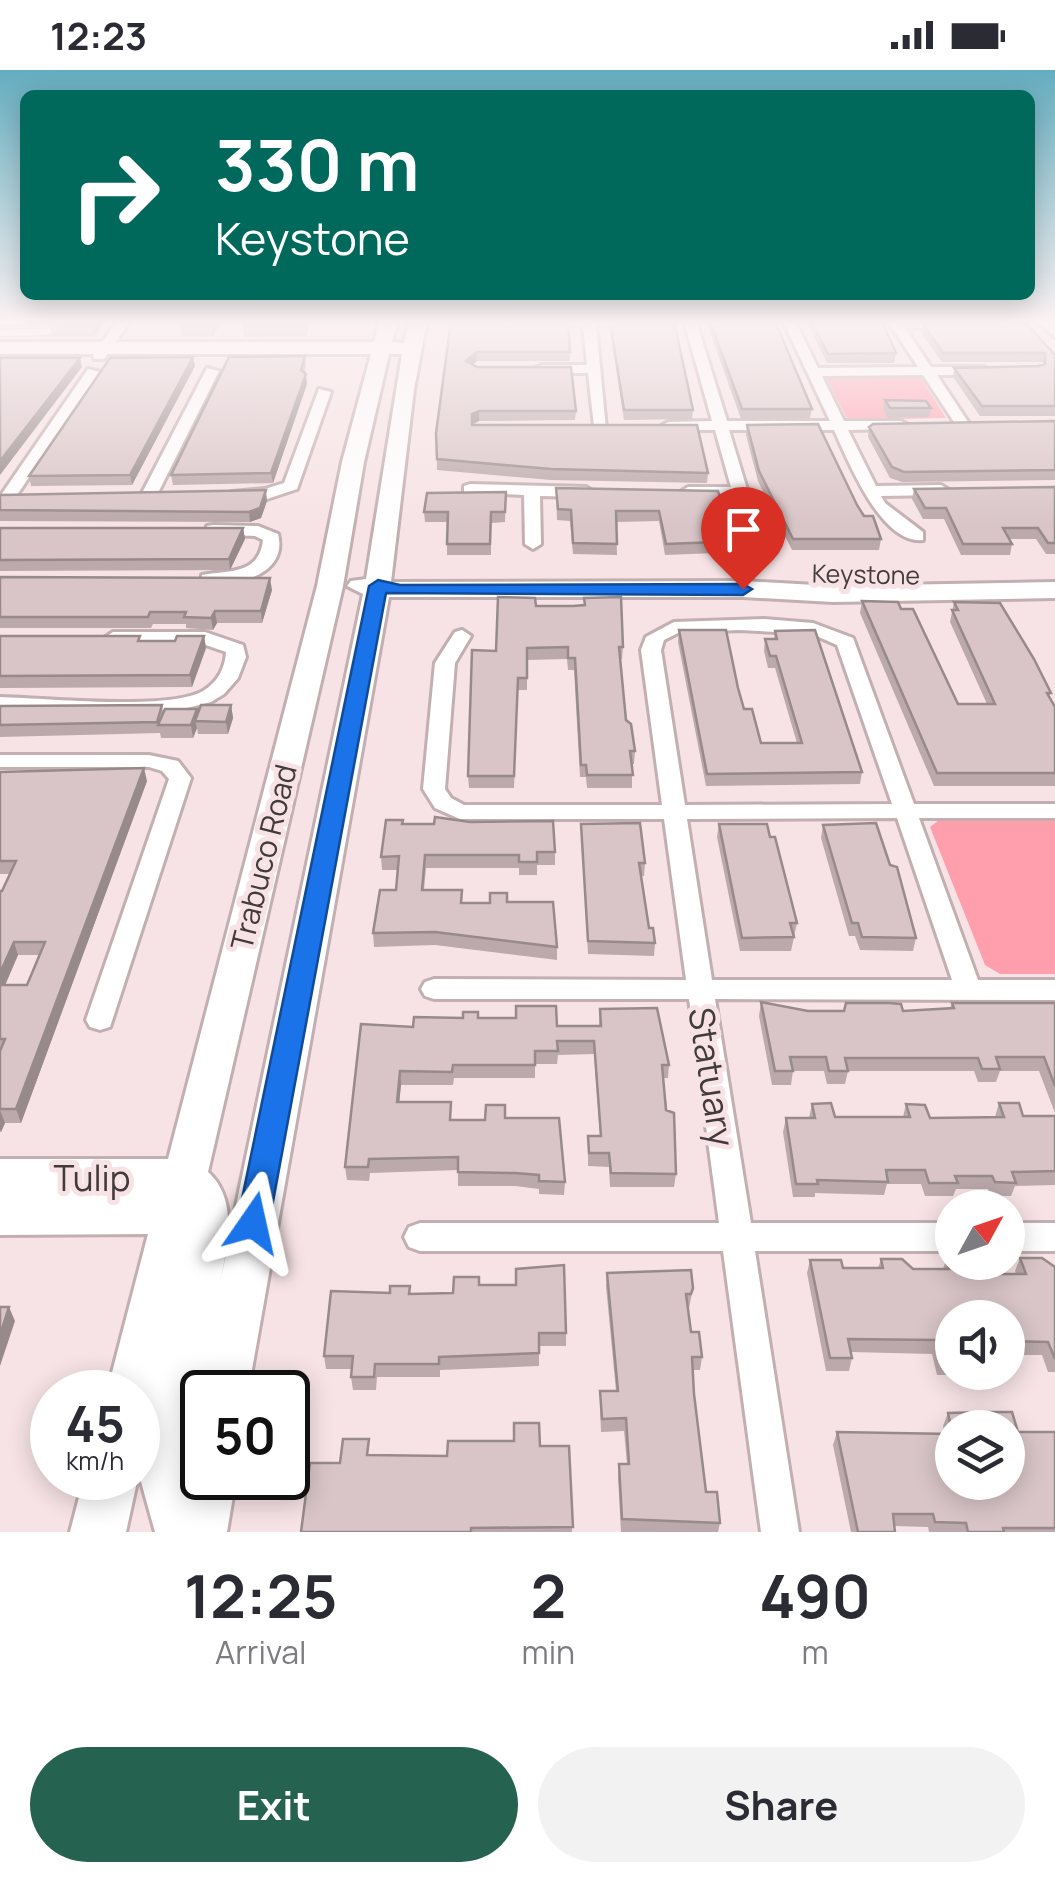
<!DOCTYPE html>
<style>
body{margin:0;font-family:Manrope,sans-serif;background:#f2f2f3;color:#2b2b33;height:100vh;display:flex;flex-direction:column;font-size:38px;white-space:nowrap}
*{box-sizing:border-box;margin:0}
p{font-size:32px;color:#7c7c81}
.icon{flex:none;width:55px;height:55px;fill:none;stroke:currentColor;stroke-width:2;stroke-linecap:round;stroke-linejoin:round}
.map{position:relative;height:1462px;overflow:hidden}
.side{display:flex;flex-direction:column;background:#fff;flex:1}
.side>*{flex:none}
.guide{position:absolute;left:20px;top:20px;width:1015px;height:210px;border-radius:15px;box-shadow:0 5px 25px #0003;background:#00695c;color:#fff;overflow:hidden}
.needle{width:65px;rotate:50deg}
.tools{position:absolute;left:935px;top:1120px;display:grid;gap:20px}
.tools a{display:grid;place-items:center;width:90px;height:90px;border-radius:50%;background:#fff;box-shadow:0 5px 25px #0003;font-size:50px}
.speed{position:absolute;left:30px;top:1300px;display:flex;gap:20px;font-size:50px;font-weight:700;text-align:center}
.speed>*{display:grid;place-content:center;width:130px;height:130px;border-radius:50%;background:#fff;box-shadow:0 5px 25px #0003;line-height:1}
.speed small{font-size:25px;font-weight:400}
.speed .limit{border:5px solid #111;border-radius:15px;background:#fff;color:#111}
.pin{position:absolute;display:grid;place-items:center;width:85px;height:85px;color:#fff;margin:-102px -42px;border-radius:50% 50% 50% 0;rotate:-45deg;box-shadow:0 0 10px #0007}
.pin .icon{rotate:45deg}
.me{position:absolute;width:110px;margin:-55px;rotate:11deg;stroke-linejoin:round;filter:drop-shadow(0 0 8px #0008)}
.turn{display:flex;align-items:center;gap:35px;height:210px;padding:0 30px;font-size:45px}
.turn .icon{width:130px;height:130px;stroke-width:2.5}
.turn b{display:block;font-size:70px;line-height:85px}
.eta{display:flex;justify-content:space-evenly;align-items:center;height:170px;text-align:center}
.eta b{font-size:60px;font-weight:700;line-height:70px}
.primary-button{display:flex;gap:20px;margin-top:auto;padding:20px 30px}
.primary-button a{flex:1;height:115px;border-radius:60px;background:#256350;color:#fff;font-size:40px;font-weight:700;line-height:115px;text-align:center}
.primary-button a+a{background:#f2f2f3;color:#2b2b33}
.status{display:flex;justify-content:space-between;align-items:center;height:70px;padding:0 50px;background:#fff;direction:ltr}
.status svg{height:28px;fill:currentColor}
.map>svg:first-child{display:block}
.green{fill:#ff9fad}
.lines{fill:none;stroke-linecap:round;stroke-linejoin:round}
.lane-casing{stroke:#c2afb1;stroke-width:9}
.street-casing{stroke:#c2afb1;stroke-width:6}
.secondary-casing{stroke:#c2afb1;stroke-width:6}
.lane{stroke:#fff;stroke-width:6}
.street{fill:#fff;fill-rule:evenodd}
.secondary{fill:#fff;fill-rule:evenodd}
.wall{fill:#bba9ab;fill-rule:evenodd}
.shaded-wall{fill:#988a8b}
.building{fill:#d9c5c7;stroke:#988a8b;stroke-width:2.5}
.route{fill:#1a73e8;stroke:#114b97;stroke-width:2.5}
.labels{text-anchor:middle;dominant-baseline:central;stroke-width:10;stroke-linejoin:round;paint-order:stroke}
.far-street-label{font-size:25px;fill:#423a3b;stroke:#f7e3e5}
.street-label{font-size:30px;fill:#423a3b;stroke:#f7e3e5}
.near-street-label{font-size:35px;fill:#423a3b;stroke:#f7e3e5}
</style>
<div class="status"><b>12:23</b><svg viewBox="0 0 49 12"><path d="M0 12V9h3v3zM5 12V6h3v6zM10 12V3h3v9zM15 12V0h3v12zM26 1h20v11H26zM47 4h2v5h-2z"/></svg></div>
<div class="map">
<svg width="1055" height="1462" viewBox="0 0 1055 1462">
<rect width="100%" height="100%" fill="#f7e3e5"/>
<path class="green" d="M832 306H920L946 348 854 350 846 347 827 309Z
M939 750H1055V904H1000L985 895 930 757Z"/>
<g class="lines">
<g class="lane-casing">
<path id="lane" d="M0 252 22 251
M0 263 47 262 60 251"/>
</g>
<g class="street-casing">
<path id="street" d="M117 251H130L104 289H94L93 286Z
M492 251H646L640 256 596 255 606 359 594 356 588 303H541L534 299 541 295H587L583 255H498Z
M684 251H696L727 351H830L783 251H795L818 298 918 297 888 251H971V257L967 258H905L931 297H984L991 301 984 305H937L970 355 968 358H958L923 305 822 306 844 351H901L908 355 901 359 848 360 876 416 941 415 949 420 941 425 881 426 885 433 923 462V470C881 475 848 390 834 360H729L762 469 760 473H748L746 469 734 427 682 425 680 422 688 417H731L715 360H668L661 356 668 352 712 351Z
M207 298 219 301 157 425 143 428 141 425Z
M88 299 100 302 15 428H3L1 425Z
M319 319 331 322 297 419 267 429 232 428V422L265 419 284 413Z
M470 414 586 417 594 422 586 427 540 426 541 474 533 479 525 474 524 425 464 422V416Z
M213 455 258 456 278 464C289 506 232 518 202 513V505C229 500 259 505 263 470L255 466 207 464V456Z
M764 549 813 553 853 568 914 734H1055V748H919L978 910H1055V930L715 929 751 1153H952V1181H755L799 1462H761L723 1181H420L409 1177 404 1167 409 1157 420 1153H719L689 929H434L425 926 421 919 425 912 434 909 686 910 664 749H460L435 738 423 719 435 593 455 562 462 560 471 566 455 593 445 719 451 728 464 735H662L641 580 646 567 674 552ZM739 560 812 564 837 575 892 734 685 735 661 580 664 570 678 563ZM897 748 952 910H712L687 749Z
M113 562H205L243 575 246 587 238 608 224 624 211 632 187 638 136 642 0 639V627C45 628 168 641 203 621 218 612 225 598 226 582L203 574 106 572 104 568Z
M0 685H149L178 691 191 708 110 957 100 960 90 957 86 950 169 709 162 701 149 697H0Z
M1008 1153H1055V1181H1008Z"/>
</g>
<g class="secondary-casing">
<path id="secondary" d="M379 251H397L392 272 404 273 409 251H427L414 319 391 512 743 511 833 516 1055 512V528L833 532 743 527H389L248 1322H202L192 1366 193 1388 202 1384V1408H236L227 1462H155L140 1408 145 1341 138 1344V1322H107L148 1164 0 1165V1089H168L317 516 342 392 371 284H0V272H374ZM389 284H402L366 509 351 511 347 516 363 524 220 1213C227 1177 239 1130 208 1102L343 516 364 392Z
M1037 251H1055V267Z
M84 1408 138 1407 126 1462H70Z"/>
</g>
<use href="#lane" class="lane"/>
<use href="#street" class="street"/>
<use href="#secondary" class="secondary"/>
</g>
<path class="wall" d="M26 251H49L44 255 27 256Z
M49 251H106L94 266H52Z
M179 251H221L213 267 182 266Z
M242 251H310L306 266 244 267Z
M451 251H568L570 291H477L473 295 576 341 575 350 479 351 472 355 708 403 707 413 551 410 437 400 436 363Z
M610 251 693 340 692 349 624 350 610 260Z
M706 251H775L812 339 810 348 741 349Z
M806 251H880L896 283 894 293H827Z
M1002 253 1055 285V346H980L953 307 954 298 1038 296 1043 295V292H942L921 263 923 254Z
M305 286 306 295 304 303 307 314 273 413 173 415 171 405Z
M193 287 195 296 132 415 31 416 29 406Z
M885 330 931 338 929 347 888 348 883 340Z
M1055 351V410L902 412 890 408 868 367 869 357Z
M747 355 864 446 881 469 879 480H792L758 411 746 365Z
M1055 417V484H1046L1036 469H1009L1012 474 1010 485H961L944 449H923L912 429 914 419Z
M556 418 723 439 721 450 712 451 717 472 716 483 665 485 659 451 616 452 617 485 573 484 570 451 557 450Z
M506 422 505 452 491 453V485H447V452H425L424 442Z
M0 425 267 431 261 448 250 452 0 451Z
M0 458H243L245 469 230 500 0 501Z
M0 507 272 520 262 553H217L213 560 186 558V554H153L151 558H0Z
M584 528 623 577 622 589H620L626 650 635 681 634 694H632V718H587L586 707H580L574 600H568L567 589 527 590V620H518L514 718H469L468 706 496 581 536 536H584Z
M862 531 958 634H987L950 552 954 532 1051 623 1049 627 1055 637V716H934L860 543Z
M679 560 738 618 744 639 761 673H797L775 598H768L764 581 765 569H774L775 561 862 702 860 714 706 716 678 572Z
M0 566 175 571 204 566 206 578 192 617 0 618Z
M162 635 163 642 198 645 231 635 233 648 228 664H198L197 658 193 668H161L160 663 0 667V636Z
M0 702 147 711 21 1053H5L1 1062H0V821H2L10 804H0ZM18 885H39L27 915H5Z
M403 754 555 782V795H537V805H519V798H426L424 820H462V833L507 832 557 877V890L435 875 374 877 373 863 396 820 398 800H382L381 787Z
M581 754 645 793 644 806H641L649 858 655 873 654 886 588 884Z
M719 754 797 853 791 881H740L717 767Z
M823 755 916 868 913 881 860 880 855 866H849L821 768Z
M761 932 808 941H903L950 938 952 933H1055V1043L1039 1001H1000L996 1012H978L974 1001H848L845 1014H827L824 1001H793L791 1015H772L759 946Z
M600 939 669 995 668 1008H663L676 1104 674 1117H610L609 1097 588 1096V1066H600L594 984 558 985 557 994H535V1008H454L453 1015H401L399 1032 452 1050H485L505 1048 565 1112 564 1125 539 1124V1119L515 1116H458V1100L370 1103 369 1111 347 1110 345 1097 413 957 478 948 557 956H599Z
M999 1033 1023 1046H1055V1115L1015 1116 1011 1126H990L988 1119H956L953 1126H925L921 1114H887L884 1125 815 1123V1127H793L783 1062 786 1048H809L812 1034 835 1047H903L906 1034 930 1048 995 1047Z
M1020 1188 1055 1197V1302H1048L1042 1285H1008V1248H952V1302H960L959 1305H937L932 1284 851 1282 852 1288 849 1301H826L807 1203 810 1190 843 1198H878L881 1189 913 1199H943L946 1190 984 1204H1016L1015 1201Z
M607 1203 693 1218 689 1238H688L691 1262 702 1287 700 1300H693L694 1324 706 1422 720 1453 718 1462H621L618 1407 619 1394H627L624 1361 601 1362 600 1334V1321H616L606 1216Z
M479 1215 566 1263V1276H539V1296L440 1300V1307H377L376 1320H353L351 1307 352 1299H326L324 1286 411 1224 453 1223Z
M948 1343 1018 1362H1055V1462H929L928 1457 895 1456V1462H851L833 1375 837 1362 945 1364 943 1356Z
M540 1376H569L572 1462H301L340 1393 371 1385 447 1386Z"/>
<path class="shaded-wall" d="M91 251H106L94 266Z
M211 251H221L213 267Z
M304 251H310L306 266Z
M477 282V291L466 300V291Z
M193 287 195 296 132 415 130 405Z
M80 288 82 297 0 405V391Z
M306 304 307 314 273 413 271 403Z
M479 341V351L472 354V344Z
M266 420 267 431 261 448 250 452 249 442Z
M243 458 245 469 230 500 229 489Z
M270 508 272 520 262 553 261 541Z
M215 541 217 553 213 560 211 548Z
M204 566 206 578 192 617 190 605Z
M231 635 233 648 228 664 226 652Z
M197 639 199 651H195L197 658 193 668 191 655Z
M144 698 147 711 21 1053 16 1039Z
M14 872 18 885 0 927V903Z
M400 1001 401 1015 398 1046 397 1032Z
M0 1040 5 1053 1 1062 0 1059Z
M9 1237 15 1251 0 1296V1265Z"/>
<path class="building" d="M451 251H568L570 282H477L466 291 477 297H571L576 341H479L472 344V355H697L708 403 551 399 437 389 436 363Z
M610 251H674L693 340H624Z
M710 251H775L812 339H742Z
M811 251H880L885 258 896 283 828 284Z
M1005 251H1024L1055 285V336H982L954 298 1038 296 1045 294V283H943L923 254Z
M305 286 301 300 306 304 271 403 171 405 229 287Z
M193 287 130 405 29 406 110 288Z
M0 288H80L0 391Z
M885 330 926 331 931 338H890Z
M1055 351V400L904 402 892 397 869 357 873 354Z
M818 354 857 435 864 446H873L881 469H793L759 401 747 355Z
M1055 417V473H1048L1038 458H1003L1012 474H963L946 438H925L914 419Z
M556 418 718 421 723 439 709 440 717 472 666 474 659 441H616L617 474 573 473 571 440 558 439Z
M266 420 260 438 249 442 0 440V425Z
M506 422 505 442H491L490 474H447L448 442H424L427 423Z
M0 458H243L229 489 0 490Z
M0 507 270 508 261 541H215L211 548 184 547 186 542H150L148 547H0Z
M498 527 535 528 536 536H573L585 535 584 528 621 527 623 577H619L626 650 631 654 635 681H630L633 705H587L586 695H581L575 588H568V577L527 578V608H518L514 706H468L472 580 496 581Z
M862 531 898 532 901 539H913L958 634H995L952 540H958L954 532 1000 533 1034 589 1051 623H1047L1055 637V703H937Z
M679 560H726L738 618 744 639H752L761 673H802L776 586H770L765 569H777L775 561 815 560 862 702 707 704Z
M0 566H140L138 571H175L177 566H204L190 605 0 606Z
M162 635 157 652 0 655V636Z
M201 635H231L226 652 195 651Z
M165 639H197L191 655H158Z
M144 698 16 1039H0V981L5 969H0V915H27L45 872H14L0 903V821H2L16 791H0V702Z
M435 747 470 752 553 751 555 782H537V792H519V785H425L422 820H462L461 833H490V823H507V832H553L557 877 435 862 373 863 380 820H396L399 786 381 787 386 750H403L402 754H434Z
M640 753 645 793H639L649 858H653L655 873 588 871 581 754Z
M876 753 890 795 897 797 916 868 862 867 858 853H852L823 755Z
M719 754H767L770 767H775L797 853H790L794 867 742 868Z
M761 932 808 941H844L846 933H889L901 934 903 941 954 938 952 933H1055V1016L1044 987H996L1000 999H982L978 988H845L848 1001H829L826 987H790L793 1001H775Z
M516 936H556L557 956H601L600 939 657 938 669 995H662L666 1040 674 1043 676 1104 611 1103 609 1083H589L588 1066H601L594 971H557L558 981H535V995H453L452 1002 400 1001 397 1032H451L450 1050H485L486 1035H505V1048H559L565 1112 539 1111V1105L515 1103 458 1102V1087L369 1089 368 1097H345L361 954 413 957 414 947 463 948V942H478V948H516Z
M831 1033 835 1047H910L906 1034 925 1035 930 1048 1004 1047 999 1033H1019L1023 1046H1055V1101L1012 1102 1016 1113 995 1112 992 1106H955L958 1113H929L925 1100H886L888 1112 817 1110 818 1114H796L786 1048H815L812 1034Z
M1020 1188H1042L1055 1197V1289L1048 1272 1008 1271V1248H952V1292H942L936 1270 848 1269 852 1288H830L810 1190H841L843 1198H883L881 1189H902L913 1199H949L946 1190H952V1192H979L984 1204H1026Z
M564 1195 566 1263H539V1283L439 1287V1294H375L374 1307H351L353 1286H324L331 1221 390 1223V1216H410L409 1224 453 1223 454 1207H479V1215H516V1199Z
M691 1200 693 1218 691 1224H686L691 1262H699L702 1287H692L694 1324 706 1422H717L720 1453 622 1449 619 1394H629L626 1348 602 1349 600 1321H618L607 1203Z
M0 1237H9L0 1265Z
M987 1342H1012L1018 1362H1055V1458H1003L1004 1462H968L966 1453 935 1452 933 1444H893L895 1462H858L837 1362 952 1364V1412H1008V1358H952V1361L948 1343Z
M514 1353H539L540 1376H569L573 1457 471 1458V1462H301L310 1393H340L343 1369H369L367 1385 447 1386 448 1371H514Z"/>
<linearGradient id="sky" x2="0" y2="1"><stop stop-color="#64adc0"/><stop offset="0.55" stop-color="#fbf2f3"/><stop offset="1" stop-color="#fbf2f3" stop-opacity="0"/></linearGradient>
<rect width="1055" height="456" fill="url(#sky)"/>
<path class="route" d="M378 510 400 515 743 514 752 519 743 525 386 523 269 1153 264 1163 253 1167 241 1163 237 1153 369 516Z"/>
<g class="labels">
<g class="far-street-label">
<text transform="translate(866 504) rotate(1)">Keystone</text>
</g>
<g class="street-label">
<text transform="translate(263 787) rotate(-76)">Trabuco Road</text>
</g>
<g class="near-street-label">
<text transform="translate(712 1007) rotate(81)">Statuary</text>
<text x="92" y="1108">Tulip</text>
</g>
</g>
</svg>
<div class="tools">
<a><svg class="needle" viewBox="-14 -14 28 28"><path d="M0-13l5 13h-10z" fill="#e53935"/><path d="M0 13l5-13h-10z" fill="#7c7c81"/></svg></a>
<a><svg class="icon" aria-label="sound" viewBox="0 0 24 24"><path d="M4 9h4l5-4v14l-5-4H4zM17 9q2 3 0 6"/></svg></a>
<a><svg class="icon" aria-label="layers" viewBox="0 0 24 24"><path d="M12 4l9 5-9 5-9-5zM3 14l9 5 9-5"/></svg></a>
</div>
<div class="speed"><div>45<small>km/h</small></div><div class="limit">50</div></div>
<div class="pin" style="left:743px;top:519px;background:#d93025"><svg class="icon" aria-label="arrive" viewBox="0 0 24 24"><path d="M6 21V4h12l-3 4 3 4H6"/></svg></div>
<svg class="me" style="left:253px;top:1153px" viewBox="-20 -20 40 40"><path d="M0-17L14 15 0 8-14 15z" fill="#1a73e8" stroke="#fff" stroke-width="4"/></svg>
<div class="guide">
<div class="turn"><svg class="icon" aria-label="right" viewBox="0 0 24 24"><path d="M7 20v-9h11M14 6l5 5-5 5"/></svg><div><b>330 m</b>Keystone</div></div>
</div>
</div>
<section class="side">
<div class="eta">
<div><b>12:25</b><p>Arrival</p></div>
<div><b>2</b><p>min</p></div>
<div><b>490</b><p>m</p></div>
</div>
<div class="primary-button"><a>Exit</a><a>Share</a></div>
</section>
